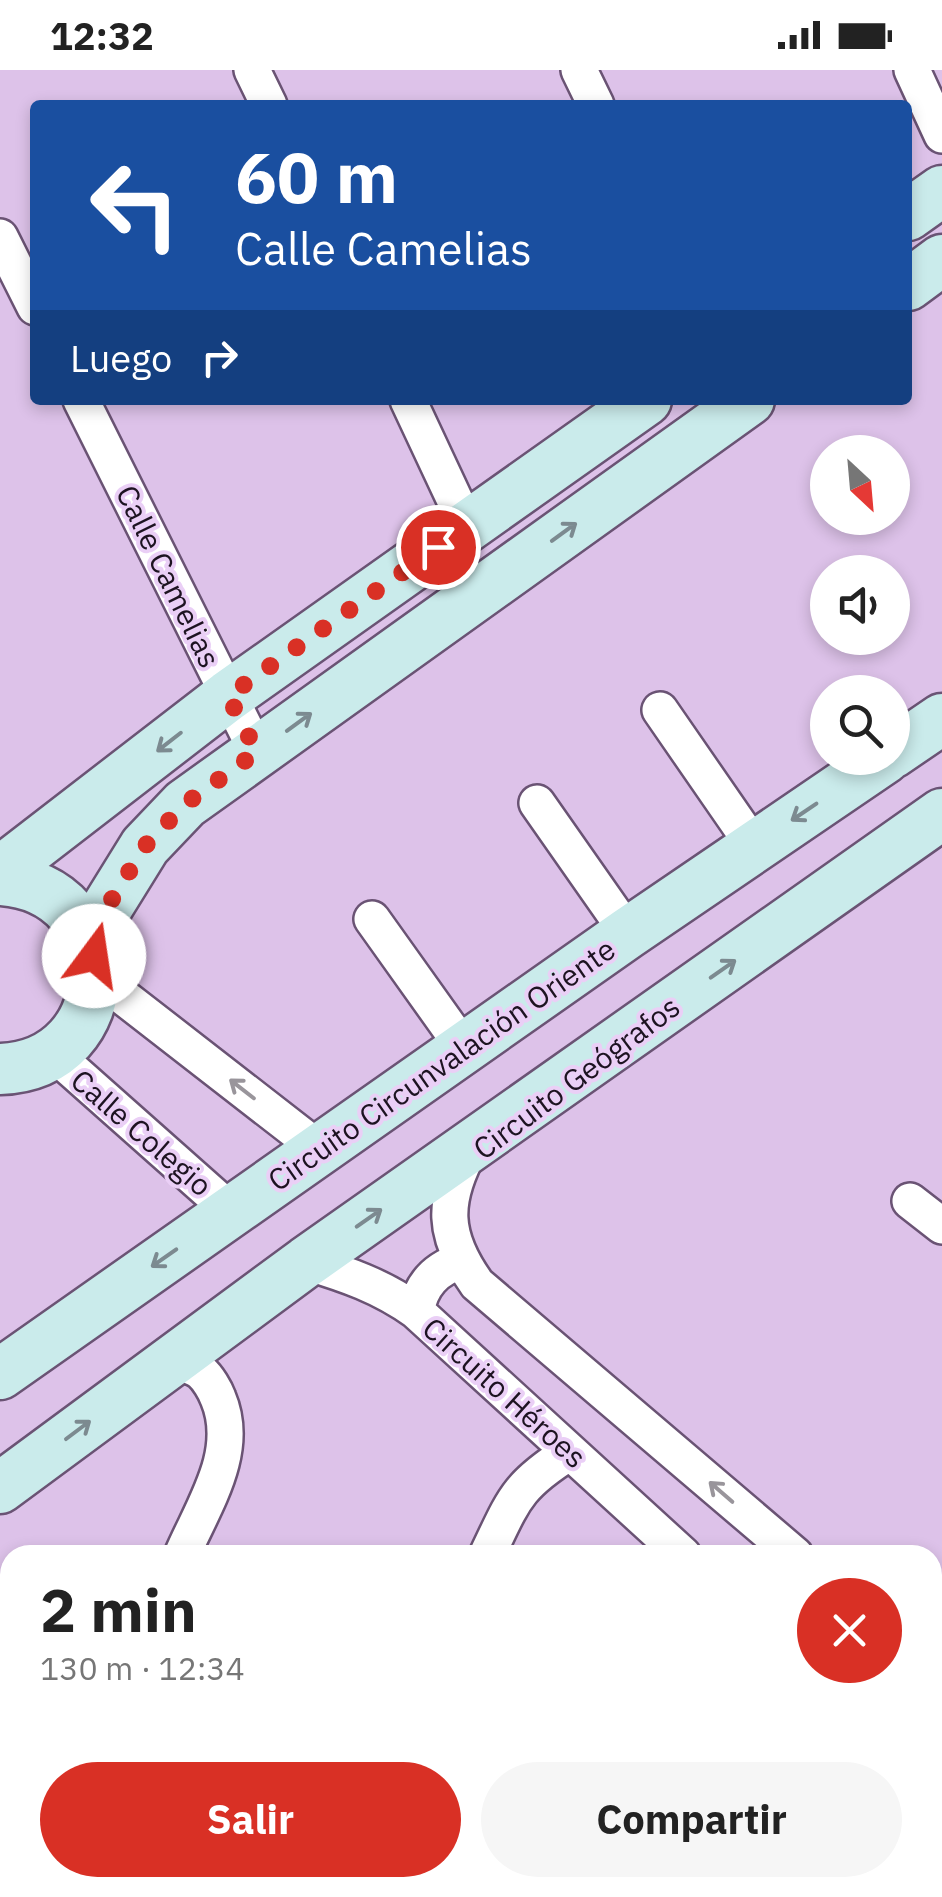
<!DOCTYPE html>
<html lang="es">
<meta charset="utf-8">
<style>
body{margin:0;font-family:"IBM Plex Sans",sans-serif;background:#f6f6f6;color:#222;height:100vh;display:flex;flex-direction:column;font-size:38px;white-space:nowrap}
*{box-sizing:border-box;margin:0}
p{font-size:32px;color:#767676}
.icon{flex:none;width:55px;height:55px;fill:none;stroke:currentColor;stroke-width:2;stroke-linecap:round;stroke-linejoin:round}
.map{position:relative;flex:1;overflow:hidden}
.details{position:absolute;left:0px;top:1475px;width:942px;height:352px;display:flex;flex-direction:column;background:#fff;border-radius:30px 30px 0 0;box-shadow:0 5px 15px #0003}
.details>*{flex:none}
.banner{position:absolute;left:30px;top:30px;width:882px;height:305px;border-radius:10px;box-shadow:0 5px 15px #0003;background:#1a4fa0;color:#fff;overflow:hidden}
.needle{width:65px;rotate:154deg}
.controls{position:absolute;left:810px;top:365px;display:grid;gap:20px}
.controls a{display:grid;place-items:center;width:100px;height:100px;border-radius:50%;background:#fff;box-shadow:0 5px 15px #0003;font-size:50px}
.pin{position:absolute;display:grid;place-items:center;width:85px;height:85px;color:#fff;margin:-42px;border:5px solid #fff;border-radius:50%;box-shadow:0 2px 10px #0007}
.me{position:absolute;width:110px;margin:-55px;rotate:14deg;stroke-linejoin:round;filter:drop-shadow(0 0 8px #0008)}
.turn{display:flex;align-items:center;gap:35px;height:210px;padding:0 40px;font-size:45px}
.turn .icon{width:130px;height:130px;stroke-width:2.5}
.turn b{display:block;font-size:70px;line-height:85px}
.then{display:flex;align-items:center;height:95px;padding:0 40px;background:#0003;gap:20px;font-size:38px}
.round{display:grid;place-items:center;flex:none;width:105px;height:105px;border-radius:52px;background:#f6f6f6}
.head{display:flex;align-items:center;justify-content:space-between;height:170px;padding:0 40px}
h1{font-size:60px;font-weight:700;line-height:75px}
.button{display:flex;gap:20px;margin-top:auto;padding:20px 40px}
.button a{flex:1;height:115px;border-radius:60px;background:#d93025;color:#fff;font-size:40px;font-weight:700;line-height:115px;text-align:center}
.button a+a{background:#f6f6f6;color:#222}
.status{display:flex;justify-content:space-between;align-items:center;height:70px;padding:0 50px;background:#fff;direction:ltr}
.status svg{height:28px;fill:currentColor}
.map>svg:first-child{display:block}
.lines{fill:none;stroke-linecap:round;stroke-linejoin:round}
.street-casing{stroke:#6a5374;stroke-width:40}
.secondary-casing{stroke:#6a5374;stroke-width:55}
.street{stroke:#fff;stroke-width:35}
.secondary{stroke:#caebeb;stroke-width:50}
.oneway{stroke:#7c8a90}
.oneway2{stroke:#99959b}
.route{stroke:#d93025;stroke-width:18;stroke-dasharray:0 32.4}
.labels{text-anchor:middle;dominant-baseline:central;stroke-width:8;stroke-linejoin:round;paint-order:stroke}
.street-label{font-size:30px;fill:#1d1321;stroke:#eacff6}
</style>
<div class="status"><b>12:32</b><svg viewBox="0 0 49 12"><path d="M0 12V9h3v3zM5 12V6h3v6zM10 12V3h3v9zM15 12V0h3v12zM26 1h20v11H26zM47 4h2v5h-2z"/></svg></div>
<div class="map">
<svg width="942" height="1827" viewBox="0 0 942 1827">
<rect width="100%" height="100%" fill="#ddc2e9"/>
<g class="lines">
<g class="street-casing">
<path id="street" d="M252 0 269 35
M579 0 596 35
M912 0 942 65
M0 167 35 237
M81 330 257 682
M408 330 467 456
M660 640 754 776
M537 733 628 863
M372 849 464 978
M95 905 319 1079
M53 983 231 1141
M470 1079C442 1131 442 1165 477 1214L795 1485
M910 1131 942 1156
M306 1192C346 1204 381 1216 416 1241L683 1485
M416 1241C421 1215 435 1199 461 1191
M172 1289C181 1293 193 1296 201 1302 208 1308 215 1320 218 1328 241 1382 203 1436 182 1485
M487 1485C514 1429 516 1416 570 1382
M932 1603 942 1611
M932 1693 942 1701
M932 1808 942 1795
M30 1827 35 1818
M329 1827 333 1818
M628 1827 633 1818"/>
</g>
<g class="secondary-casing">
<path id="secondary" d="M908 145 942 121
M908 215 942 190
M892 683 942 649
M0 802 228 626 646 330
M0 810C127 818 123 995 0 999
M88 868 145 776 185 734 749 330
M0 1304 628 863 885 688
M0 1418 306 1192 942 744"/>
</g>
<use href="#street" class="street"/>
<use href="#secondary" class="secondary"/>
</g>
<defs><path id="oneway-shaft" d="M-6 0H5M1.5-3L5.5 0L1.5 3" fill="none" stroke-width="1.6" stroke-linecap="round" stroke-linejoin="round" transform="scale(2.5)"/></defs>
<g class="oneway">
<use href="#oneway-shaft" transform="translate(564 462) rotate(-36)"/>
<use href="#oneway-shaft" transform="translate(299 652) rotate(-36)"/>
<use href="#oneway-shaft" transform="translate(169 672) rotate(142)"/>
<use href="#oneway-shaft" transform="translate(804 742) rotate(146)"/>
<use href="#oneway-shaft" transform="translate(723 899) rotate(-35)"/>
<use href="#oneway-shaft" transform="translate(369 1148) rotate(-35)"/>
<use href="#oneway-shaft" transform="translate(164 1188) rotate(145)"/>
<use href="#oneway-shaft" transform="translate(78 1360) rotate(-37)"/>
</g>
<g class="oneway2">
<use href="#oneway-shaft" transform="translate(242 1019) rotate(-142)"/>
<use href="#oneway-shaft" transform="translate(721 1422) rotate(-139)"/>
</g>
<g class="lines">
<path class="route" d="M94 886 88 868 145 776 185 734 257 682 228 626 438 477"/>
</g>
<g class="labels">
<g class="street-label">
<text transform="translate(169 506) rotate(64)">Calle Camelias</text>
<text transform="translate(441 994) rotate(-35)">Circuito Circunvalación Oriente</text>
<text transform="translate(576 1007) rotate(-37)">Circuito Geógrafos</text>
<text transform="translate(142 1062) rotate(41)">Calle Colegio</text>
<text transform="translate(505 1322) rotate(42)">Circuito Héroes</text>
</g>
</g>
</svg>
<div class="controls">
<a><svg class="needle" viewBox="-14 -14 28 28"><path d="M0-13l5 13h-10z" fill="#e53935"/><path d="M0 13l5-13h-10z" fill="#767676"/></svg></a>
<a><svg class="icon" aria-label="sound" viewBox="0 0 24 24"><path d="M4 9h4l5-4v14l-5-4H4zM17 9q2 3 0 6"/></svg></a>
<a><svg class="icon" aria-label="search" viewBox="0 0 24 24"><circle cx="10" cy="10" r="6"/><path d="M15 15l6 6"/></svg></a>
</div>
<div class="pin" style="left:438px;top:477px;background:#d93025"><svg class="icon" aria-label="arrive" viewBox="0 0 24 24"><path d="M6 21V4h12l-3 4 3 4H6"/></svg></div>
<svg class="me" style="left:94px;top:886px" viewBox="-20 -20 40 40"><circle r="19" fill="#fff"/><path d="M0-13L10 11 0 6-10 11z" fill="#d93025"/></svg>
<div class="banner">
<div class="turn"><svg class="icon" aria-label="left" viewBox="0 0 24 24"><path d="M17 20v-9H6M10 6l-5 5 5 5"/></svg><div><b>60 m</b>Calle Camelias</div></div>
<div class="then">Luego<svg class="icon" aria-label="right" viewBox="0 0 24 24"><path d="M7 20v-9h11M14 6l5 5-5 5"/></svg></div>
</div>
<section class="details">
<div class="head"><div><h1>2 min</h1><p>130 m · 12:34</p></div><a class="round" style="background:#d93025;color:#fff"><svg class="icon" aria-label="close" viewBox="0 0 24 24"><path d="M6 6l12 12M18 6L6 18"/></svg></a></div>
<div class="button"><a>Salir</a><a>Compartir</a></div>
</section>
</div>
